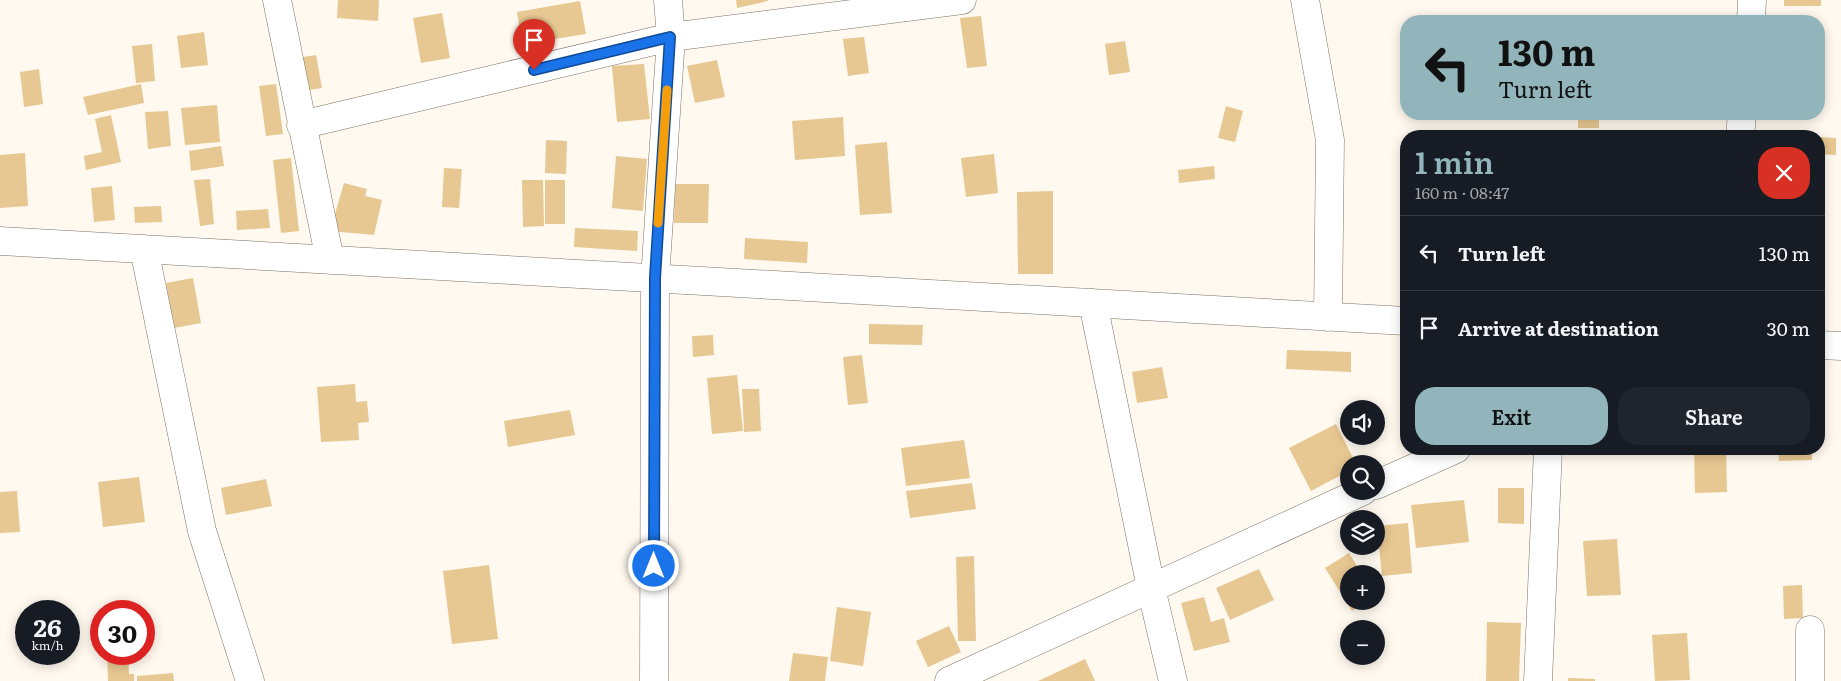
<!DOCTYPE html>
<meta charset="utf-8">
<style>
body{margin:0;font-family:Literata,serif;background:#20242c;color:#f1f3f6;height:100vh;display:flex;flex-direction:column;font-size:19px;white-space:nowrap}
*{box-sizing:border-box;margin:0}
p{font-size:16px;color:#9ea1a6}
.icon{flex:none;width:28px;height:28px;fill:none;stroke:currentColor;stroke-width:2;stroke-linecap:round;stroke-linejoin:round}
.map{position:relative;flex:1;overflow:hidden}
.details{position:absolute;left:1400px;top:130px;width:425px;height:325px;display:flex;flex-direction:column;background:#171b24;border-radius:20px;box-shadow:0 2px 12px #0003}
.details>*{flex:none}
.hud{position:absolute;left:1400px;top:15px;width:425px;height:105px;border-radius:20px;box-shadow:0 2px 12px #0003;background:#92b4bb;color:#111;overflow:hidden}
.fabs{position:absolute;left:1340px;top:400px;display:grid;gap:10px}
.fabs a{display:grid;place-items:center;width:45px;height:45px;border-radius:50%;background:#171b24;box-shadow:0 2px 12px #0003;font-size:25px}
.speed{position:absolute;left:15px;top:600px;display:flex;gap:10px;font-size:25px;font-weight:700;text-align:center}
.speed>*{display:grid;place-content:center;width:65px;height:65px;border-radius:50%;background:#171b24;box-shadow:0 2px 12px #0003;line-height:1}
.speed small{font-size:12px;font-weight:400}
.speed .limit{border:8px solid #d22;background:#fff;color:#111}
.pin{position:absolute;display:grid;place-items:center;width:42px;height:42px;color:#fff;margin:-51px -21px;border-radius:50% 50% 50% 0;rotate:-45deg;box-shadow:0 0 5px #0007}
.pin .icon{rotate:45deg}
.me{position:absolute;width:55px;margin:-28px;rotate:0deg;stroke-linejoin:round;filter:drop-shadow(0 0 4px #0008)}
.turn{display:flex;align-items:center;gap:18px;height:105px;padding:0 15px;font-size:22px}
.turn .icon{width:65px;height:65px;stroke-width:2.5}
.turn b{display:block;font-size:35px;line-height:42px}
.round{display:grid;place-items:center;flex:none;width:52px;height:52px;border-radius:20px;background:#20242c}
.head{display:flex;align-items:center;justify-content:space-between;height:85px;padding:0 15px}
h1{font-size:30px;font-weight:600;line-height:38px;color:#92b4bb}
.primary-button{display:flex;gap:10px;margin-top:auto;padding:10px 15px}
.primary-button a{flex:1;height:58px;border-radius:20px;background:#92b4bb;color:#111;font-size:20px;font-weight:600;line-height:58px;text-align:center}
.primary-button a+a{background:#20242c;color:#f1f3f6}
ul{padding:0;list-style:none}
li{display:flex;align-items:center;gap:15px;height:75px;padding:0 15px;border-top:1px solid #363941}
li div{flex:1}
li b{display:block;font-size:19px}
li em{font-style:normal}
.map>svg:first-child{display:block}
.building{fill:#e8c892}
.lines{fill:none;stroke-linecap:round;stroke-linejoin:round}
.minor-casing{stroke:#7a7469;stroke-width:29}
.minor{stroke:#fff;stroke-width:28}
.route-casing{stroke:#114b97;stroke-width:12}
.route{stroke:#1a73e8;stroke-width:9}
.slow{stroke:#f59e0b;stroke-width:9}
</style>
<div class="map">
<svg width="1841" height="681" viewBox="0 0 1841 681">
<rect width="100%" height="100%" fill="#fff9ef"/>
<path class="building" d="M338 0H379L378 21 337 18Z
M736 0H768V1L737 8Z
M1784 0H1821V6H1784Z
M580 1 586 34 522 44 517 12Z
M442 13 450 58 421 63 413 18Z
M981 16 987 66 967 68 960 18Z
M204 32 208 65 181 68 177 36Z
M864 37 869 73 848 76 843 39Z
M1125 41 1130 72 1109 75 1105 44Z
M152 44 155 81 136 83 132 46Z
M316 55 322 88 302 91 297 58Z
M717 60 725 97 695 103 687 66Z
M644 64 650 119 617 122 612 66Z
M39 69 43 104 24 107 20 72Z
M141 84 144 103 88 115 83 97Z
M276 84 283 134 266 136 259 86Z
M217 105 220 142 185 145 181 108Z
M1226 106 1243 111 1235 142 1218 138Z
M168 111 171 146 148 149 145 112Z
M1578 114H1599V128H1578Z
M111 115 121 162 86 170 84 156 102 152 95 119Z
M843 117 845 156 795 160 792 121Z
M1819 137 1836 138V155L1819 154Z
M546 140 567 141 566 174 545 173Z
M887 142 892 213 860 215 855 145Z
M221 146 224 166 191 171 189 151Z
M25 153 28 206 0 208V155Z
M994 154 998 193 966 197 961 158Z
M616 156 647 159 643 211 612 208Z
M291 158 299 231 281 233 273 160Z
M1214 166 1215 179 1179 183 1178 170Z
M444 168 462 169 459 208 442 207Z
M210 179 214 224 200 226 194 180Z
M522 180H543L544 226 523 227Z
M545 180H565V224H545Z
M344 183 367 189 365 196 382 200 374 235 330 231Z
M675 184H709L708 223H674Z
M112 186 115 220 94 222 91 188Z
M1053 191V274H1018L1017 192Z
M161 206 162 222 135 223 134 207Z
M268 209 270 228 237 230 236 211Z
M575 228 638 231 637 251 574 247Z
M745 238 808 242 807 263 744 259Z
M193 278 201 323 174 328 166 283Z
M869 324 923 325 922 345 869 344Z
M713 335 714 355 693 357 692 336Z
M1287 350 1351 352V372L1286 369Z
M862 355 868 403 848 405 843 357Z
M1162 367 1168 398 1137 403 1132 372Z
M737 375 743 431 712 434 707 378Z
M355 384 356 402 367 401 369 422 358 423 359 440 321 442 317 387Z
M742 389H759L761 431 744 432Z
M570 410 575 435 508 447 504 421Z
M1336 424 1356 464H1349V471L1311 491 1289 448Z
M964 440 970 478 906 486 901 448Z
M1694 449H1726L1727 492 1695 493Z
M1778 449H1812V460L1779 461Z
M139 477 145 522 103 527 98 482Z
M266 479 272 506 226 515 221 488Z
M972 483 976 509 910 518 906 491Z
M1498 488H1524V524L1498 523Z
M17 491 20 532 0 533V492Z
M1464 500 1469 542 1416 548 1411 505Z
M1408 523 1412 573 1382 576 1377 526Z
M1617 539 1621 595 1587 596 1583 541Z
M1349 553 1362 574H1349V601H1367L1352 611 1325 568Z
M974 556 976 641H958L956 557Z
M489 565 498 639 452 644 443 571Z
M1259 569 1274 600 1230 620 1216 588Z
M1802 585 1803 618 1784 619 1783 586Z
M1204 597 1211 622 1224 618 1230 642 1194 651 1181 603Z
M837 607 871 612 863 666 830 661Z
M1487 622 1521 623 1519 681H1486Z
M949 626 961 652 928 667 916 641Z
M1687 633 1690 680 1655 681 1652 635Z
M793 653 828 657 825 681H789Z
M107 654H128L129 674H134V681H108Z
M1085 659 1095 681H1038Z
M173 673 174 681H137V676Z
M1568 678 1595 679V681H1568Z"/>
<g class="lines">
<g class="minor-casing">
<path id="minor" d="M277 0 330 260
M1305 0 1330 140 1328 317
M1751 21 1752 0
M301 125 671 37 962 0
M1740 136 1742 114
M0 241 1406 321
M144 249 202 531 250 681
M1093 303 1151 588 1173 681
M1819 345 1841 346
M1376 485 1456 449
M1810 630V681
M654 681 655 279 671 37 668 0
M949 681 1363 491
M1538 681 1548 449"/>
</g>
<use href="#minor" class="minor"/>
</g>
<g class="lines">
<g class="route-casing">
<path id="route" d="M534 70 670 37 655 278 654 566"/>
</g>
<use href="#route" class="route"/>
<path class="slow" d="M658 223 667 90"/>
</g>
</svg>
<div class="fabs">
<a><svg class="icon" aria-label="sound" viewBox="0 0 24 24"><path d="M4 9h4l5-4v14l-5-4H4zM17 9q2 3 0 6"/></svg></a>
<a><svg class="icon" aria-label="search" viewBox="0 0 24 24"><circle cx="10" cy="10" r="6"/><path d="M15 15l6 6"/></svg></a>
<a><svg class="icon" aria-label="layers" viewBox="0 0 24 24"><path d="M12 4l9 5-9 5-9-5zM3 14l9 5 9-5"/></svg></a>
<a>+</a>
<a>−</a>
</div>
<div class="speed"><div>26<small>km/h</small></div><div class="limit">30</div></div>
<div class="pin" style="left:534px;top:70px;background:#d93025"><svg class="icon" aria-label="arrive" viewBox="0 0 24 24"><path d="M6 21V4h12l-3 4 3 4H6"/></svg></div>
<svg class="me" style="left:654px;top:566px" viewBox="-20 -20 40 40"><circle r="17" fill="#1a73e8" stroke="#fff" stroke-width="3"/><path d="M0-11L8 9 0 5-8 9z" fill="#fff"/></svg>
<div class="hud">
<div class="turn"><svg class="icon" aria-label="left" viewBox="0 0 24 24"><path d="M17 20v-9H6M10 6l-5 5 5 5"/></svg><div><b>130 m</b>Turn left</div></div>
</div>
<section class="details">
<div class="head"><div><h1>1 min</h1><p>160 m · 08:47</p></div><a class="round" style="background:#d93025;color:#fff"><svg class="icon" aria-label="close" viewBox="0 0 24 24"><path d="M6 6l12 12M18 6L6 18"/></svg></a></div>
<ul>
<li><svg class="icon" aria-label="left" viewBox="0 0 24 24"><path d="M17 20v-9H6M10 6l-5 5 5 5"/></svg><div><b>Turn left</b></div><em>130 m</em></li>
<li><svg class="icon" aria-label="arrive" viewBox="0 0 24 24"><path d="M6 21V4h12l-3 4 3 4H6"/></svg><div><b>Arrive at destination</b></div><em>30 m</em></li>
</ul>
<div class="primary-button"><a>Exit</a><a>Share</a></div>
</section>
</div>
